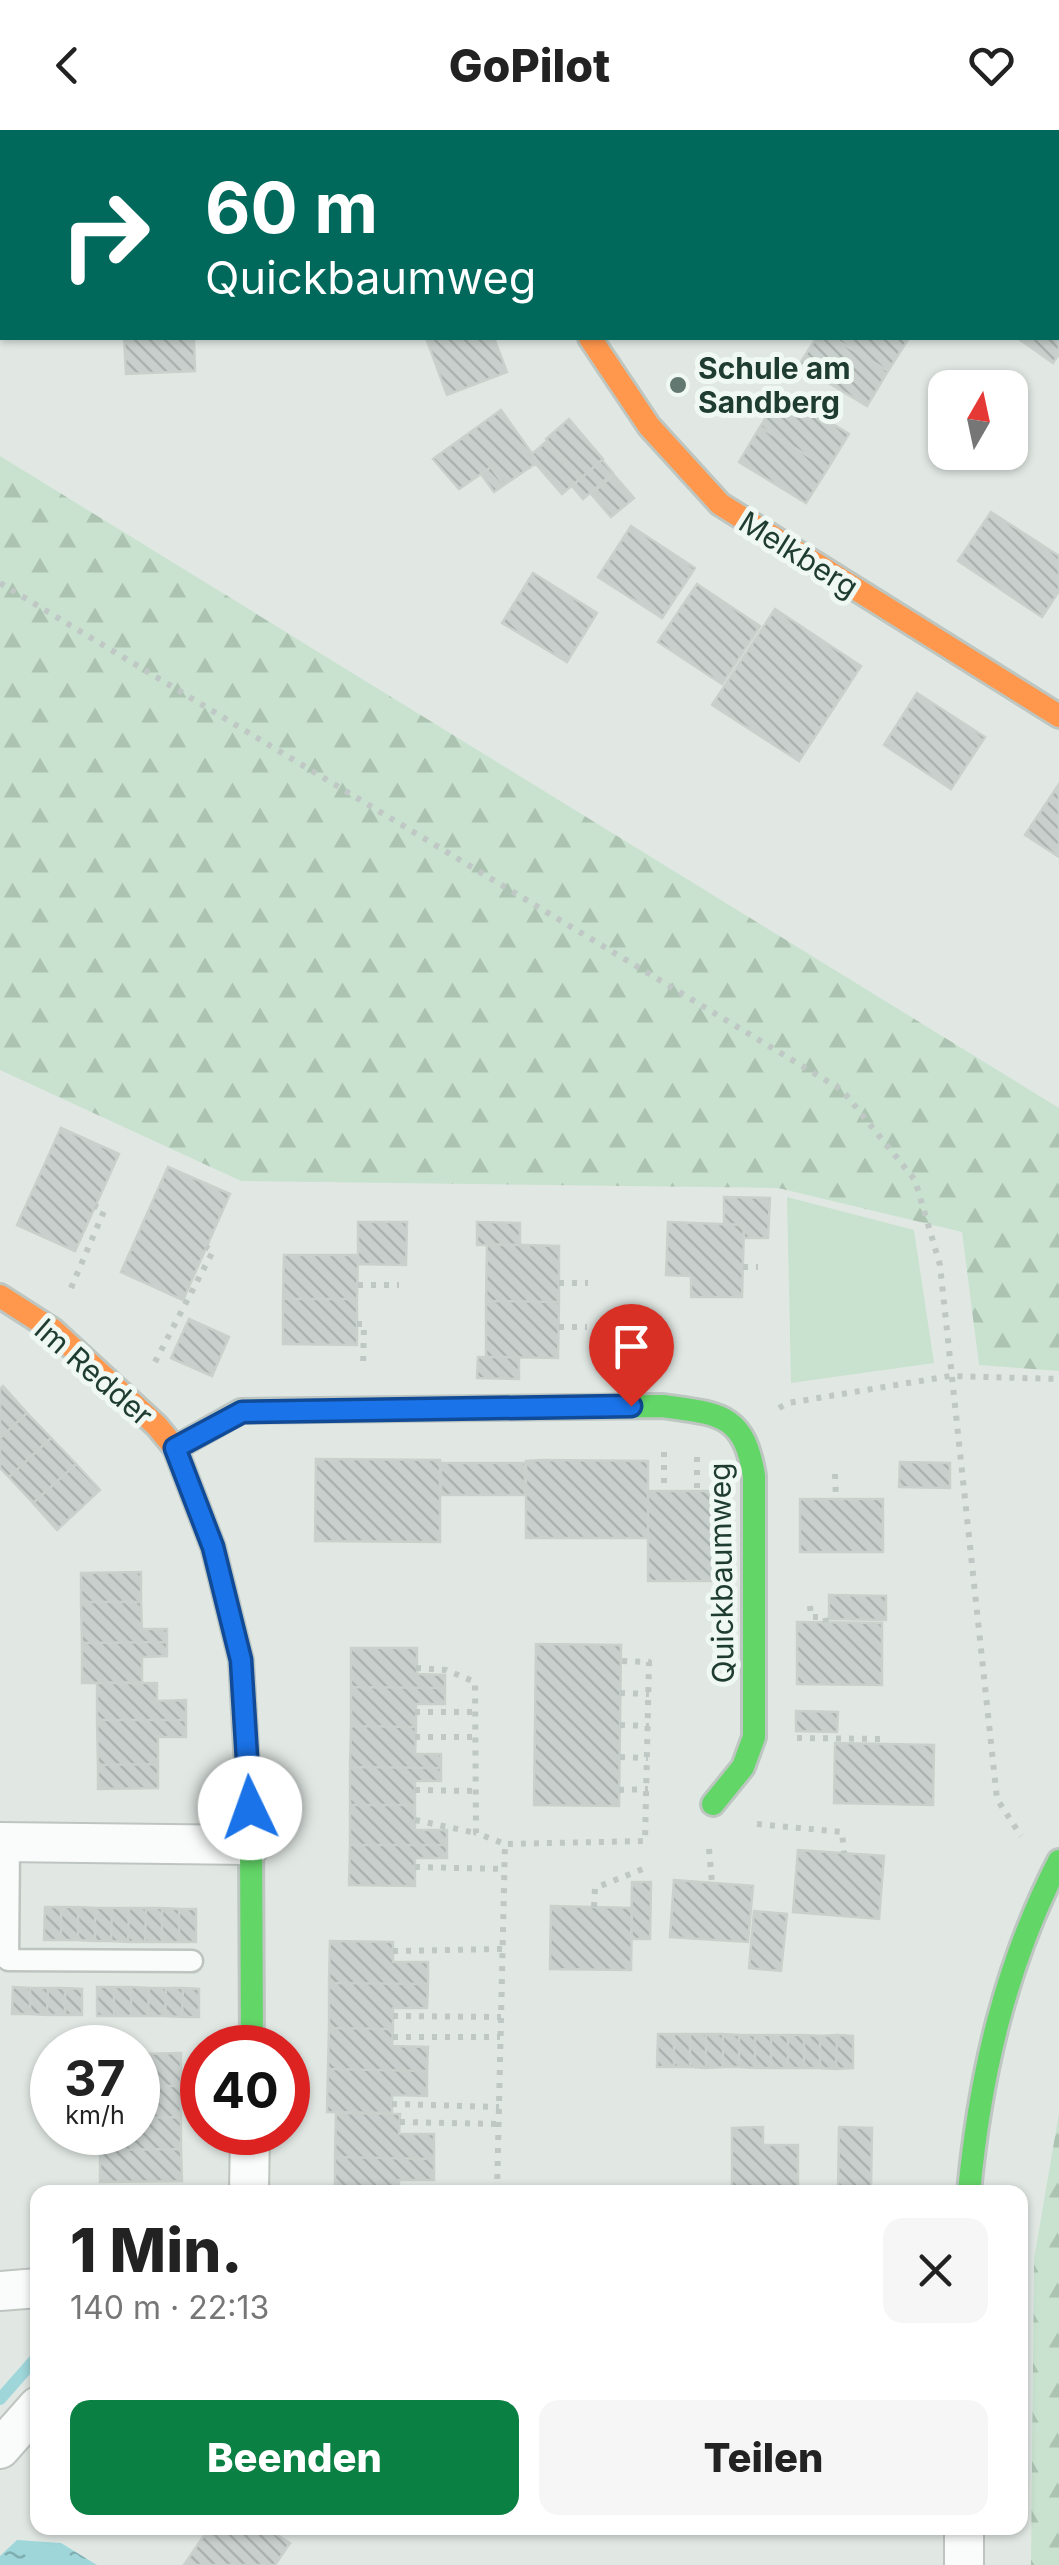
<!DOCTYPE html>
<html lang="de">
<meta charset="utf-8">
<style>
body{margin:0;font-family:Inter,sans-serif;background:#f6f6f6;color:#222;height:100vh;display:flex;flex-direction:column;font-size:38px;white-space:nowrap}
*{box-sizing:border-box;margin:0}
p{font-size:32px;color:#767676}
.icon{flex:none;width:55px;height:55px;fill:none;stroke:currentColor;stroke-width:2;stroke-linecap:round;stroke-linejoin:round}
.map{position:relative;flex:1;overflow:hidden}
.side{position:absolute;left:30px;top:2055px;width:998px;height:350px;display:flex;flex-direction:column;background:#fff;border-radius:20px;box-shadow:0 2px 8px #0004}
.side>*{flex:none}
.guide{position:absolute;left:0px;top:0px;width:1060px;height:210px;box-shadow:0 2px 8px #0004;background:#00695c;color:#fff;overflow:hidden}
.needle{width:65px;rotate:9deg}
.fabs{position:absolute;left:928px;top:240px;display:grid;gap:20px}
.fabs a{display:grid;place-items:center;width:100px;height:100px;border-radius:20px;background:#fff;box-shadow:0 2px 8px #0004;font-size:50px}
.speed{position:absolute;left:30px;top:1895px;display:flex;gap:20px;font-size:50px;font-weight:700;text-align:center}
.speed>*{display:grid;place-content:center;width:130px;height:130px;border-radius:50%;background:#fff;box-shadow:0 2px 8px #0004;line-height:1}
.speed small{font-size:25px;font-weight:400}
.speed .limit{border:15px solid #d22;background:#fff;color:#111}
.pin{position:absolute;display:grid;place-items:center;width:85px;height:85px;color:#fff;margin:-102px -42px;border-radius:50% 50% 50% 0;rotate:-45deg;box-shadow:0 0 10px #0007}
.pin .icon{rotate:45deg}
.me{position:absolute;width:110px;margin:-55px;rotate:357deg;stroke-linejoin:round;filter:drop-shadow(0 0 8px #0008)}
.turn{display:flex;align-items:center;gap:35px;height:210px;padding:0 40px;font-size:45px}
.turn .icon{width:130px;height:130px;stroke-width:2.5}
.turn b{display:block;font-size:70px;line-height:85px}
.round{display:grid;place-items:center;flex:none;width:105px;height:105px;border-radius:20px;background:#f6f6f6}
.headline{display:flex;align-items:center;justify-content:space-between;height:170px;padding:0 40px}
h1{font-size:60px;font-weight:800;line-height:75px}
.action{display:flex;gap:20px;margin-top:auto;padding:20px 40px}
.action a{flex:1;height:115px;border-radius:20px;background:#0b8043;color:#fff;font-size:40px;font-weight:800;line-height:115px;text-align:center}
.action a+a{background:#f6f6f6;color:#222}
header{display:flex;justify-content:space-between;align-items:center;height:130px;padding:0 40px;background:#fff;font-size:45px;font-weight:800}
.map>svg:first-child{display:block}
.forest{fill:url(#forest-firs)}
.park{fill:#c9e2cf}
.water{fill:url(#water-ripples)}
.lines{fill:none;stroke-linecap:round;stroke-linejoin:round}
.stream{stroke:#9ed6da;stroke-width:12}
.building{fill:url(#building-back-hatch);stroke:#cad1cd;stroke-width:2.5}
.lane-casing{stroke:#bec5c1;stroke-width:25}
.street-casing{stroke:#bec5c1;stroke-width:42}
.fast-casing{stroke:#bdc6c1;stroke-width:28}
.slow-casing{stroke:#bdc6c1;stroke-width:28}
.path{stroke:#bfc8c5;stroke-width:6;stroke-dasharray:5 8;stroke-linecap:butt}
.lane{stroke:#fafcfb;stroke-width:20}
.street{stroke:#fafcfb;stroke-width:38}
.fast{stroke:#63d668;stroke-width:22}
.slow{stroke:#ff974d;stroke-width:22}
.route-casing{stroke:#114b97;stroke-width:25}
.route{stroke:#1a73e8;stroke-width:18}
.poi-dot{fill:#627870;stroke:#eff8f2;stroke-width:4}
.labels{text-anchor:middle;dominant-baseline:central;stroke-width:10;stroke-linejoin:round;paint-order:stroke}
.poi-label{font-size:30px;font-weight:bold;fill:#1e3c31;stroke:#eff8f2;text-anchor:start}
.street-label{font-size:30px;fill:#1e3c31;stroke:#eff8f2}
</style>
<header><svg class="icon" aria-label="back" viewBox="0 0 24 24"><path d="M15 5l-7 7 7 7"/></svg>GoPilot<svg class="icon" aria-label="heart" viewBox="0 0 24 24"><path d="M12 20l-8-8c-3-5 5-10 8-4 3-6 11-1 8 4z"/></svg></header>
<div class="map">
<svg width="1059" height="2435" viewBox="0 0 1059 2435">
<defs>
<pattern id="forest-firs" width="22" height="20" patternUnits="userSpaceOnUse" patternTransform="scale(2.5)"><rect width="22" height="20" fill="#c9e2cf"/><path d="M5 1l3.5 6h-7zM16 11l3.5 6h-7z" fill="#acc3b2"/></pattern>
<pattern id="water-ripples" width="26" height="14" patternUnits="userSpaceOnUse" patternTransform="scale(2.5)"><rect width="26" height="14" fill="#9ed6da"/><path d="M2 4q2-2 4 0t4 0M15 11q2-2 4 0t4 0" fill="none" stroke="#80afb1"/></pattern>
<pattern id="building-back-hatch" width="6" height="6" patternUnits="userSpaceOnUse" patternTransform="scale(2.5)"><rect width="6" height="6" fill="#c8cfcc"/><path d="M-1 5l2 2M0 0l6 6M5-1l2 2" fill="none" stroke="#abb3b0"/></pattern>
</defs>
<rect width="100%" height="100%" fill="#e1e8e4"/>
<path class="forest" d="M0 326 1059 978V1241L979 1235 962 1102 778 1058 241 1051 0 940Z
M1059 1983V2435H1031L1034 2129Z"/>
<path class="park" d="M787 1067 914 1100 934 1233 791 1253Z"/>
<path class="water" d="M17 2410 61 2413 97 2435H0V2426Z"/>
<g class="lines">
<path class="stream" d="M0 2269 38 2226"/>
</g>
<path class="building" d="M1059 153V224L1053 233 1019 209 1058 208Z
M124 208H194L195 241 126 244Z
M426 208H494L507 242 447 265Z
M816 208H833L888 241 867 276 799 235Z
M833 208H909L888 241Z
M782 263 849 304 828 338 760 297Z
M501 280 538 332 504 355 491 337 459 359 433 329Z
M569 289 603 329 580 349 546 309Z
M760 297 828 338 806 373 739 332Z
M547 311 580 349 562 364 535 333 538 332 532 324Z
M602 330 613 343 583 369 572 356Z
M491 337 504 355 494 362 481 344Z
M614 345 634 368 611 387 591 364Z
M991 382 1059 426V461L1042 487 958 431Z
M631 396 695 438 662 488 598 447Z
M533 443 597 483 567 532 502 493Z
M697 454 760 496 722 554 658 512Z
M775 479 861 536 799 631 712 575Z
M917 563 985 607 951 659 884 615Z
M1059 654V727L1025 705Z
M61 998 119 1024 75 1121 17 1095Z
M168 1037 230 1064 183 1170 121 1142Z
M724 1067 770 1068 768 1108H743L744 1095 724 1094Z
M358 1092H407L406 1135 358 1134Z
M477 1092 520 1093V1115H477Z
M668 1092 744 1095 742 1167H691V1146L666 1145Z
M487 1114 559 1116V1172L486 1171Z
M284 1125H358L357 1169H283Z
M283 1169H357V1215L283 1214Z
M486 1171 559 1172 558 1228 486 1227Z
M189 1189 229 1207 212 1246 171 1228Z
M478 1227H519V1249L477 1248Z
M3 1256 27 1283 0 1308V1259Z
M27 1283 51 1308 9 1347 0 1338V1308Z
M51 1308 76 1334 33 1373 9 1347Z
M316 1329 440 1330V1412L315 1411Z
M542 1330 648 1331V1408H526V1331Z
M900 1332 950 1333V1358L899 1357Z
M441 1333H525V1365H441Z
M76 1334 100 1360 57 1400 33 1373Z
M648 1361H713V1451H648Z
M800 1369H883V1422H800Z
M141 1442V1472H81V1443Z
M829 1465 886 1466V1490L829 1489Z
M81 1472H141L142 1499H167V1512L82 1513Z
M797 1492 882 1493V1555L797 1554Z
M167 1512V1526L142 1527V1552L82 1553V1513Z
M536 1514 621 1515 619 1676 534 1675Z
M351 1518H417V1544L445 1545V1558L351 1557Z
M97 1553H157V1571L186 1570V1590H97Z
M351 1557 445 1558V1574H416V1597L351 1596Z
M796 1581 838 1582 837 1602 796 1601Z
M97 1590H186V1607H158V1634L98 1635Z
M351 1596 416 1597 415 1624H441V1638L350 1637Z
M835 1613 934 1615 933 1675 834 1673Z
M158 1634V1658L98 1659V1635Z
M350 1637 441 1638V1651H415V1675H350Z
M350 1675H415V1700H447V1715H350Z
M350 1715H447V1728H415V1756L349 1755Z
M798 1720 884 1726 879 1789 793 1782Z
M674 1750 753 1756 748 1812 670 1807Z
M632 1752H651L650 1809H631Z
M551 1776 632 1778 631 1840 550 1839Z
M45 1777H61V1810H44Z
M61 1777H78V1810H61Z
M78 1777 95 1778V1811L78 1810Z
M95 1778H112L111 1811H95Z
M112 1778H129L128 1812 111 1811Z
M129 1778H146L145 1812H128Z
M146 1778H162V1812H145Z
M162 1778 179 1779V1812H162Z
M179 1779H196V1812H179Z
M754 1781 787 1784 781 1841 749 1838Z
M330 1811 393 1812V1832H428V1854L329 1853Z
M329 1853 428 1854 427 1878H393V1899L329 1898Z
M13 1857 30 1858V1884H12Z
M97 1857H114V1886H97Z
M114 1857H131V1886H114Z
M131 1857 149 1858 148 1886H131Z
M30 1858H48L47 1885 30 1884Z
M48 1858H65V1885H47Z
M65 1858 82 1859V1885H65Z
M149 1858H166L165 1886H148Z
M166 1858H183L182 1887 165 1886Z
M183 1858 199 1859V1887H182Z
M329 1898 393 1899 392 1916 428 1917 427 1941 328 1939Z
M658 1904H674V1937H657Z
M674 1904H690V1937H674Z
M690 1904H706V1938L690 1937Z
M706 1904H723V1937L706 1938Z
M723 1904 739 1905V1937H723Z
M739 1905H755V1938L739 1937Z
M755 1905H771V1938H755Z
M771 1905H788V1938H771Z
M788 1905H804V1938H788Z
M804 1905 820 1906V1938H804Z
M837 1905 853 1906V1938L836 1939Z
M837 1905 836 1939 820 1938V1906Z
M181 1923V1956H138V1924Z
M328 1939 427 1941V1966L392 1965V1983L327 1982Z
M138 1956H181V1987L138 1988Z
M336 1983 400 1984 399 2004H434V2029L335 2027Z
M181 1987V2019L100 2020V2002H138V1988Z
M763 1997V2015H798V2062H732V1998Z
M839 1997 872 1998 871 2062H838Z
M181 2019 182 2051 100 2052V2020Z
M335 2027 434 2029V2050H399V2062H335Z
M209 2398H266L290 2413 275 2435H184Z"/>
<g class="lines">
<g class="lane-casing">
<path id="lane" d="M9 1712 8 1830 192 1831"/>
</g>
<g class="street-casing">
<path id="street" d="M97 0V2
M535 0V2
M0 1712 251 1715
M249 2062 250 2002
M0 2161 38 2158
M0 2319 38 2276
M964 2398V2435"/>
</g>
<g class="fast-casing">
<path id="fast" d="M175 1318 241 1281 663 1276C719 1284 744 1283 754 1346V1607L743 1637 713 1674
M251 1706 252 1918
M969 2062C980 1945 1005 1836 1059 1731"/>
</g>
<g class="slow-casing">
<path id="slow" d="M590 208 649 296 720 374 1059 586
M0 1166 53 1200 157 1296 175 1318 213 1417 241 1530 251 1706"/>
</g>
<path class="path" d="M0 453 842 960 915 1050 940 1135 997 1669 1021 1706
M743 1137H758
M559 1153H588
M358 1155H399
M71 1158 104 1081 95 1076
M357 1194H364L363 1238
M559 1197H587
M155 1232 213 1121 206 1117
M779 1278 788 1273 950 1246 1059 1249
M664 1322V1361
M697 1327V1360
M835 1344 836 1369
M810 1476 811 1487H825L826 1492
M416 1538 446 1540 475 1552 476 1703 505 1714
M620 1563 649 1564
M415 1582H475
M620 1595 649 1596
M415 1607H475
M797 1608 881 1609V1614
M620 1627 648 1628
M415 1660 476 1661
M619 1660 648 1659
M415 1690 476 1703
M757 1694 842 1702 844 1723
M709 1719 712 1753
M415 1737 504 1739
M594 1777 595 1758 643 1739
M393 1821 503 1819
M393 1886 501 1887
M393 1907H500
M392 1974 499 1977
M400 1992 498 1994
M399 2060 471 2062
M497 2062 505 1714 645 1711 649 1532 620 1531
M200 2398 207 2400"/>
<use href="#lane" class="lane"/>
<use href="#street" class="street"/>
<use href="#fast" class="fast"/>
<use href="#slow" class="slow"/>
</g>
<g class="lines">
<g class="route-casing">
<path id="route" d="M250 1678 241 1530 213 1417 175 1318 242 1282 631 1276"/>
</g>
<use href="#route" class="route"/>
</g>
<circle class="poi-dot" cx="678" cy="255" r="10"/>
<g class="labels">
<g class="poi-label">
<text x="698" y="238">Schule am<tspan x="698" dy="34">Sandberg</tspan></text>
</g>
<g class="street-label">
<text transform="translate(799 424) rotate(32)">Melkberg</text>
<text transform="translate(94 1242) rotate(41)">Im Redder</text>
<text transform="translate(721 1443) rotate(-91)">Quickbaumweg</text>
</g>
</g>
</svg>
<div class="fabs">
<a><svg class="needle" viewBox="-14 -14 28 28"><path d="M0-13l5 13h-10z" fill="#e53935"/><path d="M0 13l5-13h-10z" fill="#767676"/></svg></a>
</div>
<div class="speed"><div>37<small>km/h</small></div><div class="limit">40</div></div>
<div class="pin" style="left:631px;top:1276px;background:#d93025"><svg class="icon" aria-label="arrive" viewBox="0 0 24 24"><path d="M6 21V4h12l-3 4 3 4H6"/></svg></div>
<svg class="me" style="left:250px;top:1678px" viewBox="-20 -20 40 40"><circle r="19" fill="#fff"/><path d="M0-13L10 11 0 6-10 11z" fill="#1a73e8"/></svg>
<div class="guide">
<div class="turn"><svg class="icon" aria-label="right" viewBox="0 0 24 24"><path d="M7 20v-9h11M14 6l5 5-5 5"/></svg><div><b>60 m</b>Quickbaumweg</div></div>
</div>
<section class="side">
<div class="headline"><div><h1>1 Min.</h1><p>140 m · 22:13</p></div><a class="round"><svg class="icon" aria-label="close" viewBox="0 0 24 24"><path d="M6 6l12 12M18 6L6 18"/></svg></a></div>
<div class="action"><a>Beenden</a><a>Teilen</a></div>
</section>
</div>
